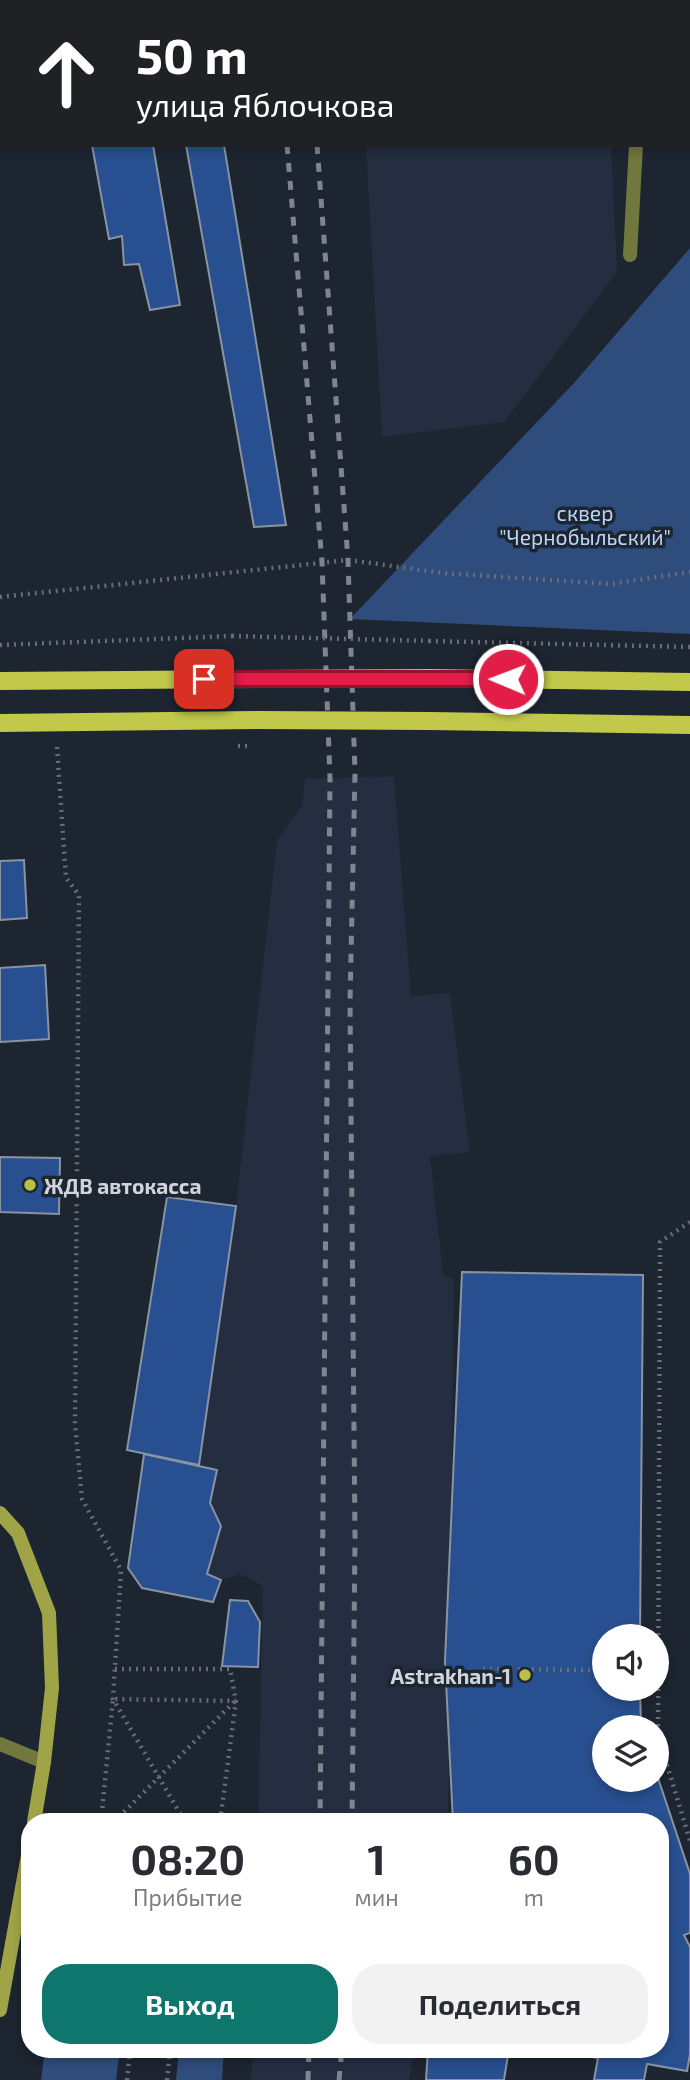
<!DOCTYPE html>
<html lang="ru">
<meta charset="utf-8">
<style>
body{margin:0;font-family:"Exo 2",sans-serif;background:#f2f2f3;color:#2b2b33;height:100vh;display:flex;flex-direction:column;font-size:26px;white-space:nowrap}
*{box-sizing:border-box;margin:0}
p{font-size:23px;color:#7c7c81}
.icon{flex:none;width:38px;height:38px;fill:none;stroke:currentColor;stroke-width:2;stroke-linecap:round;stroke-linejoin:round}
.map{position:relative;flex:1;overflow:hidden}
.sheet{position:absolute;left:21px;top:1813px;width:648px;height:245px;display:flex;flex-direction:column;background:#fff;border-radius:28px;box-shadow:0 4px 10px #0003}
.sheet>*{flex:none}
.banner{position:absolute;left:0px;top:0px;width:691px;height:147px;box-shadow:0 4px 10px #0003;background:#202124;color:#fff;overflow:hidden}
.buttons{position:absolute;left:592px;top:1624px;display:grid;gap:14px}
.buttons a{display:grid;place-items:center;width:77px;height:77px;border-radius:50%;background:#fff;box-shadow:0 4px 10px #0003;font-size:35px}
.pin{position:absolute;display:grid;place-items:center;width:60px;height:60px;color:#fff;margin:-30px;border-radius:14px;box-shadow:0 4px 10px #0006}
.me{position:absolute;width:77px;margin:-38px;rotate:271deg;stroke-linejoin:round;filter:drop-shadow(0 0 5px #0008)}
.turn{display:flex;align-items:center;gap:24px;height:147px;padding:0 21px;font-size:32px}
.turn .icon{width:91px;height:91px;stroke-width:2.5}
.turn b{display:block;font-size:49px;line-height:60px}
.eta{display:flex;justify-content:space-evenly;align-items:center;height:119px;text-align:center}
.eta b{font-size:42px;font-weight:700;line-height:49px}
.cta{display:flex;gap:14px;margin-top:auto;padding:14px 21px}
.cta a{flex:1;height:80px;border-radius:28px;background:#0f766e;color:#fff;font-size:28px;font-weight:700;line-height:80px;text-align:center}
.cta a+a{background:#f2f2f3;color:#2b2b33}
.map>svg:first-child{display:block}
.built{fill:#242e40}
.green{fill:#2e4c7c}
.building{fill:#284f8f;stroke:#8993a2;stroke-width:2}
.lines{fill:none;stroke-linecap:round;stroke-linejoin:round}
.path{stroke:#676e78;stroke-width:4.5;stroke-dasharray:2 5;stroke-linecap:butt}
.lane{stroke:#72773e;stroke-width:14}
.street{stroke:#72773e;stroke-width:14}
.secondary{stroke:#9fa546;stroke-width:14}
.primary{stroke:#c2c94a;stroke-width:18}
.rail{stroke:#7f858f;stroke-width:5;stroke-dasharray:9 9;stroke-linecap:butt}
.path-bridge{stroke:#676e78;stroke-width:4.5;stroke-dasharray:2 5;stroke-linecap:butt}
.primary-bridge{stroke:#c2c94a;stroke-width:18}
.route-casing{stroke:#92132f;stroke-width:18}
.route{stroke:#e11d48;stroke-width:12}
.poi-dot{fill:#b9c046;stroke:#1d2531;stroke-width:2.5}
.labels{text-anchor:middle;dominant-baseline:central;stroke-width:7;stroke-linejoin:round;paint-order:stroke}
.park-label{font-size:21px;fill:#bdd5fa;stroke:#1d2531}
.poi-label{font-size:21px;font-weight:bold;fill:#d0d5dd;stroke:#1d2531;text-anchor:start}
</style>
<div class="map">
<svg width="690" height="2080" viewBox="0 0 690 2080">
<rect width="100%" height="100%" fill="#1d2531"/>
<path class="built" d="M358 0H605V2H358Z
M366 145H611L617 272 504 422 382 437Z
M394 776 411 996 450 993 470 1152 430 1156 443 1274 454 1280 448 1822H258L263 1586 240 1574 221 1580 207 1574 221 1527 210 1503 217 1470 199 1465 236 1206 277 840 302 806 305 779Z
M253 2049H414L409 2080H251Z"/>
<path class="green" d="M690 248V634L350 619 574 383Z
M45 2049H120L116 2080H41Z
M179 2049H224L222 2080H176Z"/>
<path class="building" d="M92 145H153L180 305 150 310 139 264 124 265 122 236 109 239Z
M186 145H224L286 525 254 527Z
M24 860 27 918 0 920V861Z
M45 965 49 1039 0 1042V968Z
M0 1157 60 1158 59 1214 0 1212Z
M167 1197 236 1206 199 1465 127 1450Z
M462 1272 643 1275 640 1636H604V1689H640L641 1727H604V1780H656V1772L690 1874V1933L684 1935 690 1947V2054L687 2071 647 2064 644 2080H594L598 2058 542 2049H660V1822H453L445 1661Z
M144 1454 217 1470 210 1503 221 1526 207 1574 221 1580 213 1602 142 1588 128 1568Z
M230 1600 248 1601 260 1622 258 1667 222 1666Z
M428 2049H509L504 2080H426Z"/>
<g class="lines">
<path class="path" d="M0 597 348 560 443 573 611 584 690 572
M429 641 690 647
M0 645 232 636
M57 747 66 878 79 895 75 1424 82 1499 121 1570 113 1699 185 1822
M690 1222 660 1242 658 1735 690 1841
M115 1669H230L236 1701 220 1822
M483 1669 604 1670
M101 1822 113 1699 236 1701
M114 1822 235 1701
M127 2080 130 2049
M167 2080 170 2049"/>
<path class="lane" d="M0 1744 44 1762"/>
<path class="street" d="M644 2V0
M630 255 636 145"/>
<path class="secondary" d="M0 1513 18 1533 49 1613 52 1688 44 1762 34 1822
M0 2010 30 1844"/>
<path class="primary" d="M430 678 690 682
M0 681 255 679
M429 721 690 725
M0 723 257 720"/>
<path class="rail" d="M273 0V2
M303 0 304 2
M287 145 322 562 330 779 320 1822
M317 145 348 560 355 773 350 1002 355 1538 352 1822
M308 2080 309 2049
M339 2080 342 2049"/>
<path class="path-bridge" d="M232 636 429 641
M238 746H250"/>
<path class="primary-bridge" d="M255 679 430 678
M257 720 429 721"/>
</g>
<g class="lines">
<g class="route-casing">
<path id="route" d="M204 679H508"/>
</g>
<use href="#route" class="route"/>
</g>
<g class="poi-dot">
<circle cx="30" cy="1185" r="7"/>
<circle cx="525" cy="1675" r="7"/>
</g>
<g class="labels">
<g class="park-label">
<text x="585" y="512">сквер<tspan x="585" dy="24">"Чернобыльский"</tspan></text>
</g>
<g class="poi-label">
<text x="44" y="1185">ЖДВ автокасса</text>
<text x="511" y="1675" text-anchor="end">Astrakhan-1</text>
</g>
</g>
</svg>
<div class="buttons">
<a><svg class="icon" aria-label="sound" viewBox="0 0 24 24"><path d="M4 9h4l5-4v14l-5-4H4zM17 9q2 3 0 6"/></svg></a>
<a><svg class="icon" aria-label="layers" viewBox="0 0 24 24"><path d="M12 4l9 5-9 5-9-5zM3 14l9 5 9-5"/></svg></a>
</div>
<div class="pin" style="left:204px;top:679px;background:#d93025"><svg class="icon" aria-label="arrive" viewBox="0 0 24 24"><path d="M6 21V4h12l-3 4 3 4H6"/></svg></div>
<svg class="me" style="left:508px;top:679px" viewBox="-20 -20 40 40"><circle r="17" fill="#e11d48" stroke="#fff" stroke-width="3"/><path d="M0-11L8 9 0 5-8 9z" fill="#fff"/></svg>
<div class="banner">
<div class="turn"><svg class="icon" aria-label="ahead" viewBox="0 0 24 24"><path d="M12 20V5M6 11l6-6 6 6"/></svg><div><b>50 m</b>улица Яблочкова</div></div>
</div>
<section class="sheet">
<div class="eta">
<div><b>08:20</b><p>Прибытие</p></div>
<div><b>1</b><p>мин</p></div>
<div><b>60</b><p>m</p></div>
</div>
<div class="cta"><a>Выход</a><a>Поделиться</a></div>
</section>
</div>
